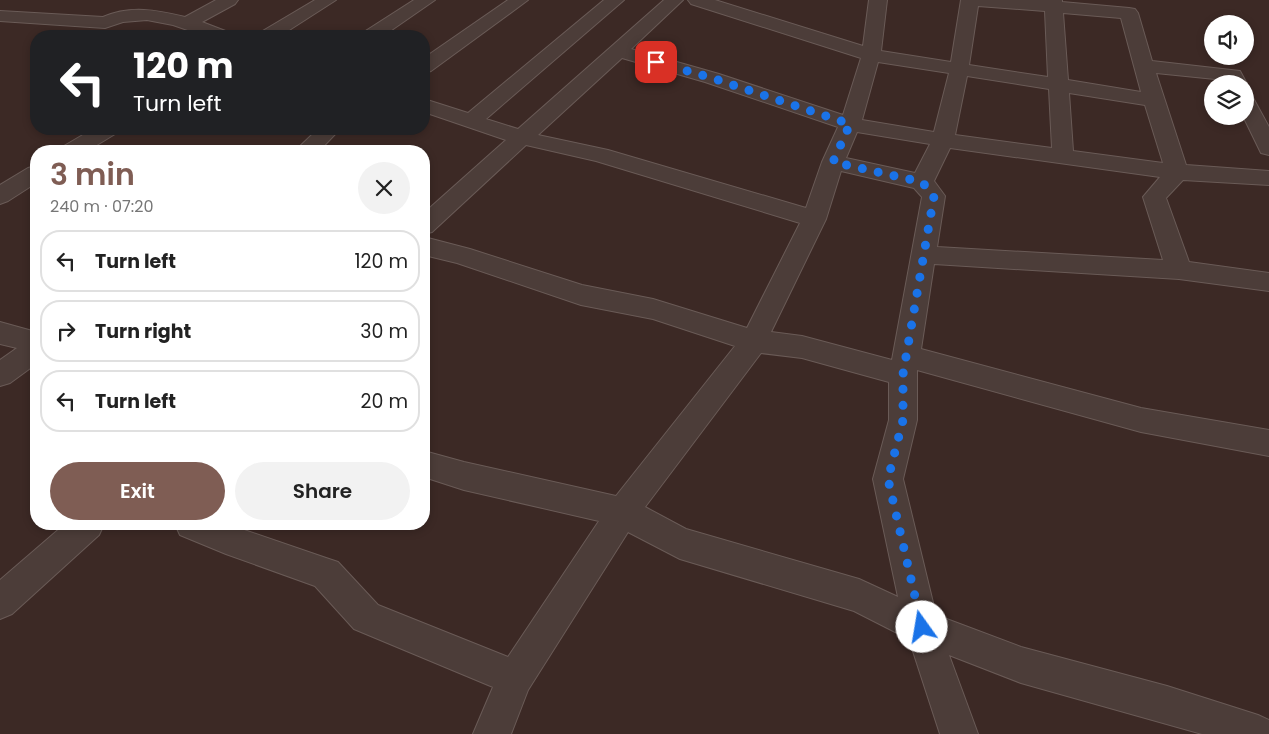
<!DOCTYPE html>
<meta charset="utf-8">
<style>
body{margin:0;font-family:Poppins,sans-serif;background:#f2f2f2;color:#222;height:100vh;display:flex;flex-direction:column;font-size:19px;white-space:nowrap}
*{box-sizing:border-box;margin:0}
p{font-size:16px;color:#767676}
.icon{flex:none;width:28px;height:28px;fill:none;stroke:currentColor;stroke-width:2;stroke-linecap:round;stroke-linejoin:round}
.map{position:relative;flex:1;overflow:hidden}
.panel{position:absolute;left:30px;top:145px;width:400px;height:385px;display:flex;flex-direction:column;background:#fff;border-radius:20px;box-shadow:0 2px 8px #0003}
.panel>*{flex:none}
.top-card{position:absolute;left:30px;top:30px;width:400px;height:105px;border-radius:20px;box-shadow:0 2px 8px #0003;background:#202124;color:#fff;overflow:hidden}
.controls{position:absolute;left:1204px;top:15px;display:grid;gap:10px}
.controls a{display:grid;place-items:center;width:50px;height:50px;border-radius:50%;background:#fff;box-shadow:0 2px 8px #0003;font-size:25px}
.pin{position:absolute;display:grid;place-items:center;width:42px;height:42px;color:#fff;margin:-21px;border-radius:10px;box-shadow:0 2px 8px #0006}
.me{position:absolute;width:55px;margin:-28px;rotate:347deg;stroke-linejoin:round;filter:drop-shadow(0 0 4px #0008)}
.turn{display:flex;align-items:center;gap:18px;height:105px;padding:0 20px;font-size:22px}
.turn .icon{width:65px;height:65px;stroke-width:2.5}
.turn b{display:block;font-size:35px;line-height:42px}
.round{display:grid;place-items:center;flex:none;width:52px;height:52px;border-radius:26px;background:#f2f2f2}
.summary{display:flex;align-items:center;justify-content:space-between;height:85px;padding:0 20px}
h1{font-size:30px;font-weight:600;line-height:38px;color:#7f5d54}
.action{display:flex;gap:10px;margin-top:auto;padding:10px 20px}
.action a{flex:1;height:58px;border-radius:30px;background:#7f5d54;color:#fff;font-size:20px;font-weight:600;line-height:58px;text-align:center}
.action a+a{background:#f2f2f2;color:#222}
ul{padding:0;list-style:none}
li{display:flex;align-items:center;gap:15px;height:62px;margin:0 10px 8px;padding:0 10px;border:2px solid #e0e0e0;border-radius:20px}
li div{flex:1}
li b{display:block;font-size:19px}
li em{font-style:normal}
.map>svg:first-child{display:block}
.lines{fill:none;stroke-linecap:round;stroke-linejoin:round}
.minor-casing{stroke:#6a5b57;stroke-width:2}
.minor{fill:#4c3d39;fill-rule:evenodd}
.route{stroke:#1a73e8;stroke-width:9;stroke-dasharray:0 16.2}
</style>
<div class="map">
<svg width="1269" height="734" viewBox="0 0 1269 734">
<rect width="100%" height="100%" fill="#3c2925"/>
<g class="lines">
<g class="minor-casing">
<path id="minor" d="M216 0H238L235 4 202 22 228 32 230 36H205L173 25 147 20 123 22 105 28 0 21V11L103 17C130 5 157 10 185 17Z
M315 0H336L280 36H259L261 32Z
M414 0H435L383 36H362L364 32Z
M508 0H528L431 71 424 73V58Z
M604 0H624L486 119 518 129 664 0H683L631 49 719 74 843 115 861 58 691 4 688 0H715L863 46 869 0H887L881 51 951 62 961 0H1062V2L1129 8 1135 9 1138 13 1152 61 1240 71 1247 84 1245 87V84H1227L1225 80 1156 73 1186 165 1269 171V185L1183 180 1166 198 1189 262 1269 273V291L1179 279 934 264 921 349 1141 408 1269 430V456L1141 432 917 370V420L903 479 936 615 1021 647 1167 686 1258 715 1269 720V734H1202L1021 683 949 655 978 734H940L909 639 854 611 680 559 628 532 528 690 511 734H473L493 687 354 629 315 586 226 554 180 535 175 524H227L326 558 338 562 378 605 508 657 599 521 464 490 424 477V451L464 462 616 496 735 346 653 319 581 305 457 263 424 255V237L470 249 582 285 653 299 747 328 800 223 596 161 526 145 432 232 424 234V213L506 140 424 112V99L468 113ZM978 6 1045 11 1048 77 969 65ZM1063 13 1121 18 1141 92 1068 80ZM622 58 705 82 838 127 822 162 806 208 608 150 538 135ZM878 62 949 73 934 132 862 120ZM967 76 1049 89 1052 148 955 135ZM1069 93 1145 105 1163 163 1073 151ZM857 132 930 144 915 173 846 158ZM950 148 1160 177 1143 197 1163 260 937 247 945 196 934 181ZM841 171 914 188 922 197 892 360 802 336 771 332 826 219ZM761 353 802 358 889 382V420L873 479 898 597 859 579 686 529 645 507Z
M1245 94 1252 96 1269 127V155L1261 153 1243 116H1245Z
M93 129H118L115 134 87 151H61L64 146Z
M318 129H340L319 151H295Z
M36 166V183L8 201 0 204V185L28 168Z
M0 322 36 332V364L10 383 0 386V360L17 348 0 344Z
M65 524H104L99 535 12 614 0 619V580Z"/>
</g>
<use href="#minor" class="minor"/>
</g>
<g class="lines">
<path class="route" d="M656 62 712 78 850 124 833 162 922 182 934 196 903 374V420L888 479 922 627"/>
</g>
</svg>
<div class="controls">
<a><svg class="icon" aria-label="sound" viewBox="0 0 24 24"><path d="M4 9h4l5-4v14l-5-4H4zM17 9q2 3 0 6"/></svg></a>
<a><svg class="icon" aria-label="layers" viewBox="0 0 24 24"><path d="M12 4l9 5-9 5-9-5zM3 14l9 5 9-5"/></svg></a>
</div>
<div class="pin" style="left:656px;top:62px;background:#d93025"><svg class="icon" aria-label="arrive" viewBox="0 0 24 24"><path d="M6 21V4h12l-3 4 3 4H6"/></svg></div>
<svg class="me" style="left:922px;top:627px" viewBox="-20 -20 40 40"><circle r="19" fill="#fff"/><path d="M0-13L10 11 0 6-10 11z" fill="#1a73e8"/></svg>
<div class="top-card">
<div class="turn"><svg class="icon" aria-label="left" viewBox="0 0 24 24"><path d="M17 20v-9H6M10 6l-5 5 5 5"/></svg><div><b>120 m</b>Turn left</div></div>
</div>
<section class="panel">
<div class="summary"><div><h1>3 min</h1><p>240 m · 07:20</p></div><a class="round"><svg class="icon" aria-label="close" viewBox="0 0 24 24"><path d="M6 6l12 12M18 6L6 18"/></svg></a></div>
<ul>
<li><svg class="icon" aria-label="left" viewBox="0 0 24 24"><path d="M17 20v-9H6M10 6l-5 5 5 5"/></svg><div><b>Turn left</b></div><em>120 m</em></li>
<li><svg class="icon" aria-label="right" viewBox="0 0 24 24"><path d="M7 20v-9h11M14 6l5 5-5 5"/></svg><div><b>Turn right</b></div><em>30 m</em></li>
<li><svg class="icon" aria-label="left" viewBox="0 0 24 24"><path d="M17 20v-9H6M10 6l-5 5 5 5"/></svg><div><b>Turn left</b></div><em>20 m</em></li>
</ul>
<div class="action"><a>Exit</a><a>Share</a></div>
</section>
</div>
